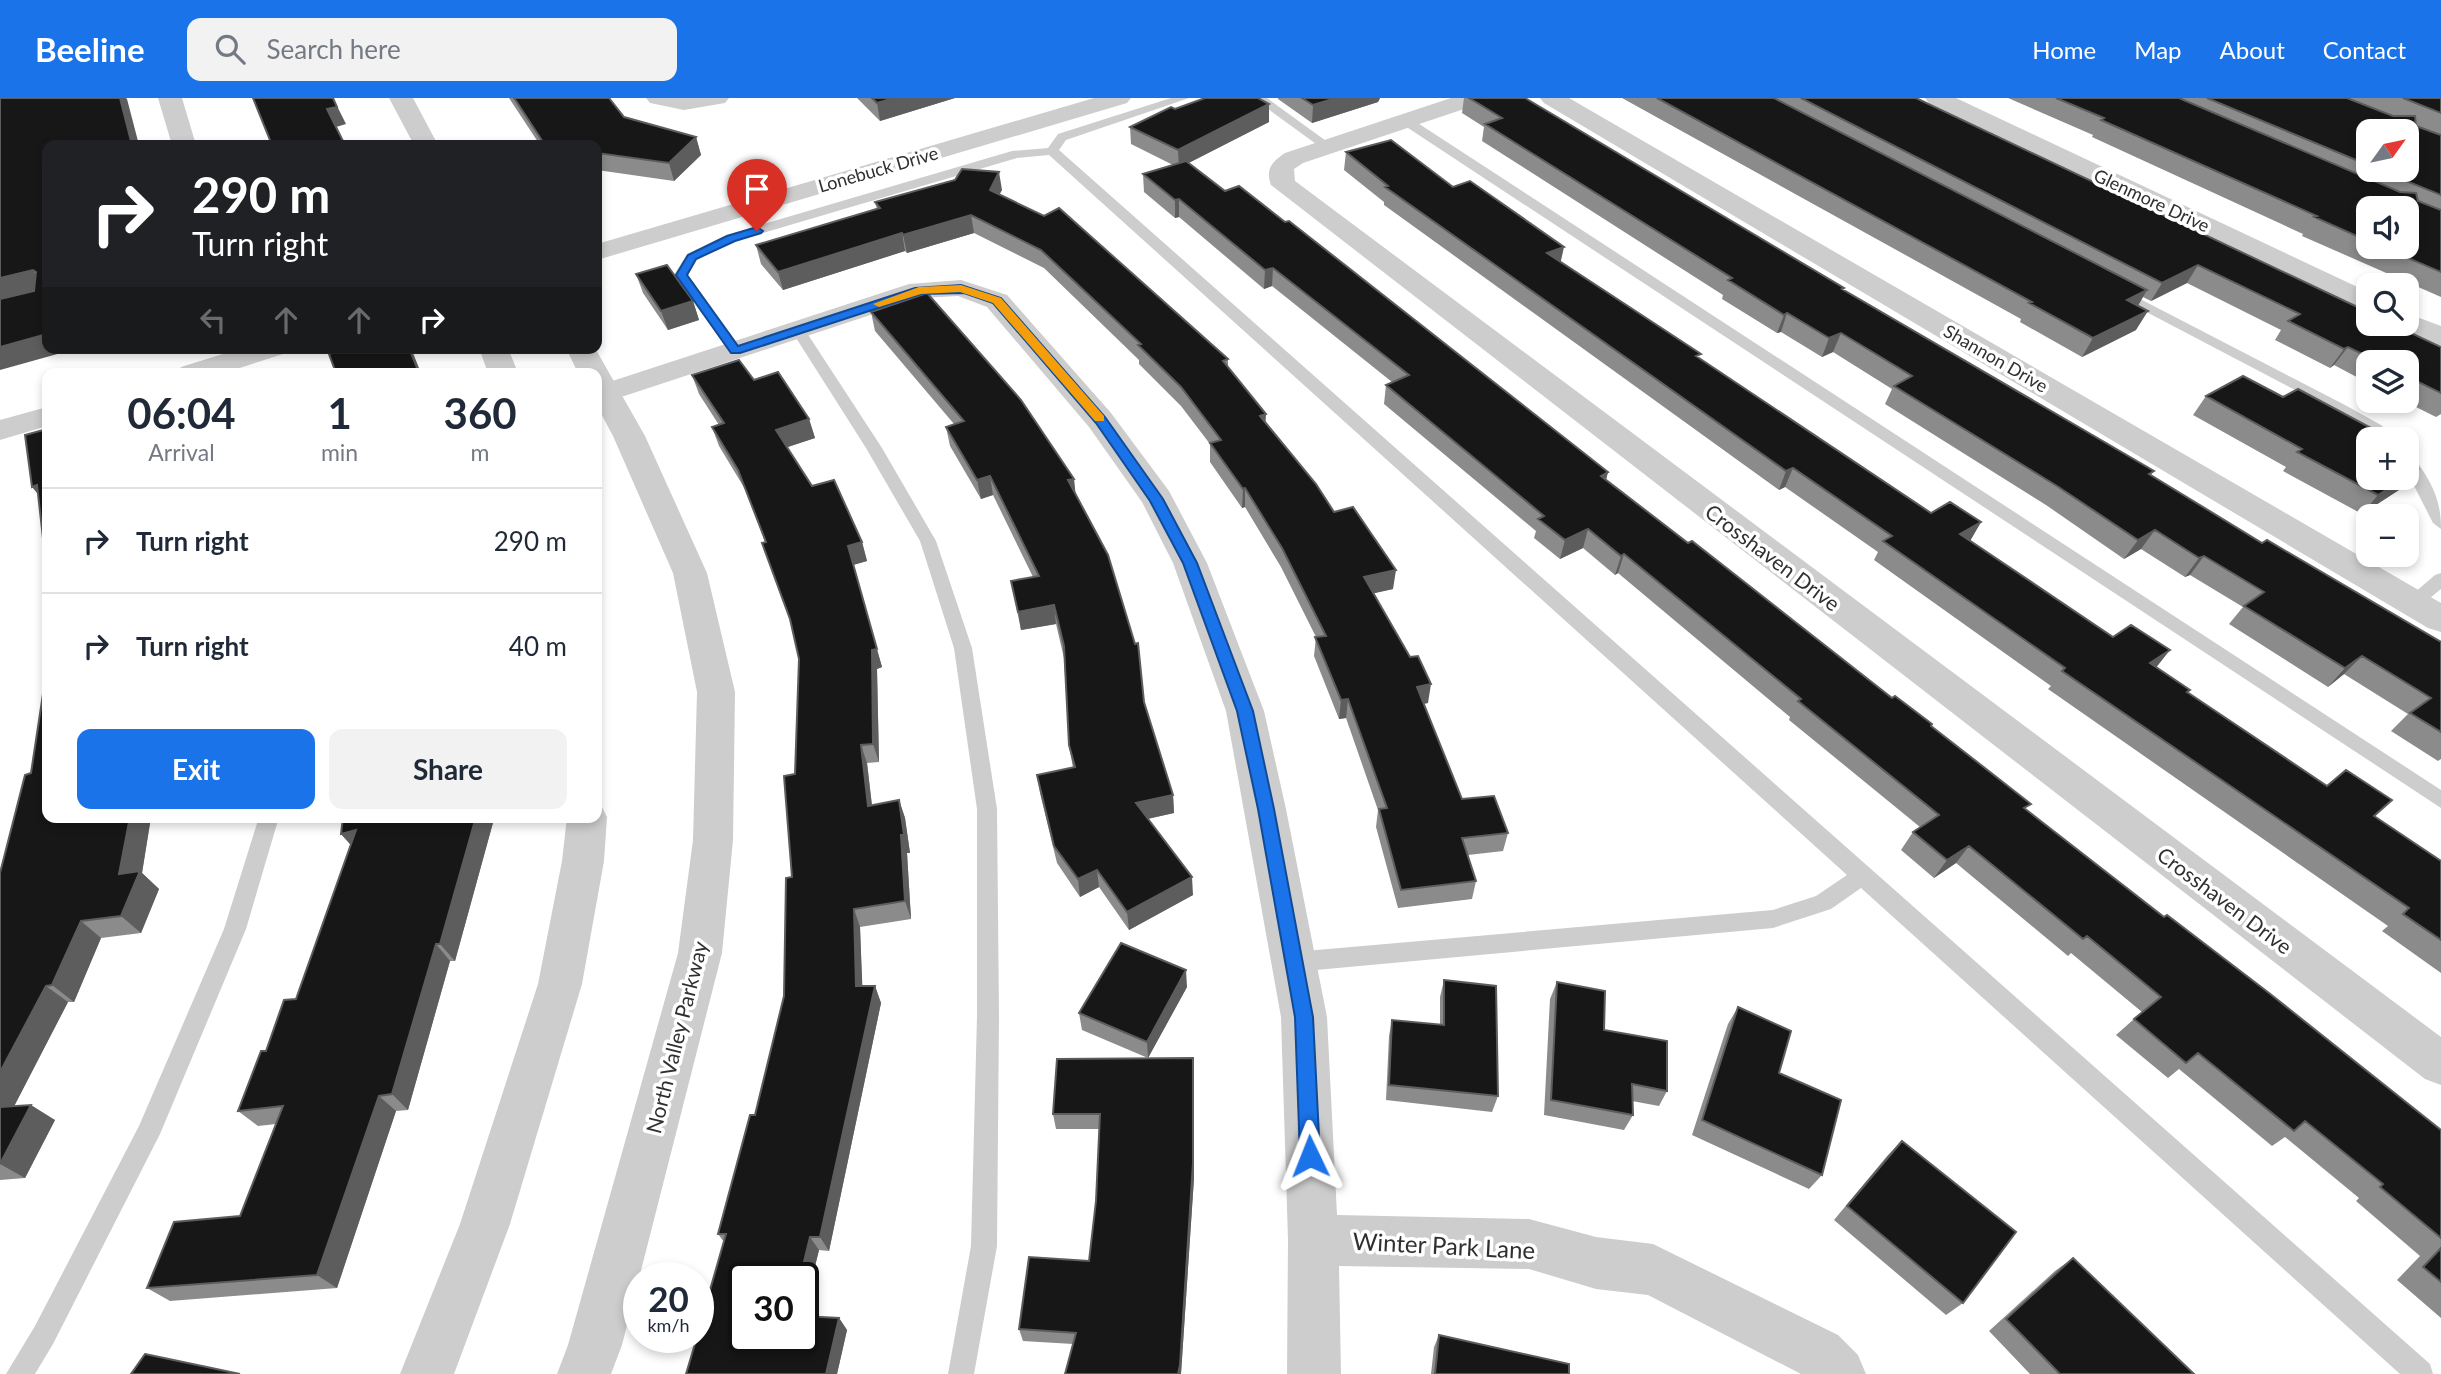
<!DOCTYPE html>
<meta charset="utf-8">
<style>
body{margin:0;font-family:Lato,sans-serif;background:#f2f2f3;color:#1f2937;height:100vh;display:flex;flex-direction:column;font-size:26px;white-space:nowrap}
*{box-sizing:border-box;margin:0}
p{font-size:23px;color:#747a83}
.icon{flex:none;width:38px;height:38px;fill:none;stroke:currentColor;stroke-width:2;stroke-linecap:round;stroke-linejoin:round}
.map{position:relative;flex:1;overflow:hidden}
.drawer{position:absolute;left:42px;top:270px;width:560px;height:455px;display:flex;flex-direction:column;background:#fff;border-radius:14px;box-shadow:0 4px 10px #0003}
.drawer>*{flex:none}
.banner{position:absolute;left:42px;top:42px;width:560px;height:214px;border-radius:14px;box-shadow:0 4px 10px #0003;background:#202124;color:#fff;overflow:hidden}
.needle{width:46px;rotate:57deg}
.controls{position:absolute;left:2356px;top:21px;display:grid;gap:14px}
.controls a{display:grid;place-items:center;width:63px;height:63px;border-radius:14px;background:#fff;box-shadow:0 4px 10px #0003;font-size:35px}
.speed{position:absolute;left:623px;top:1164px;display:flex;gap:14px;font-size:35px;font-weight:700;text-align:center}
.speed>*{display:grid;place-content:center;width:91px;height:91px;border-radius:50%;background:#fff;box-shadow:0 4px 10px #0003;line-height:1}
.speed small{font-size:18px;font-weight:400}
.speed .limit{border:4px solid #111;border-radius:10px;background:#fff;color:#111}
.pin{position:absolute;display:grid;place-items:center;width:60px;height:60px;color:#fff;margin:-72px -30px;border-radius:50% 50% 50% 0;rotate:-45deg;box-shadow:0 0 7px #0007}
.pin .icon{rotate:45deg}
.me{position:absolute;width:77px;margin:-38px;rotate:358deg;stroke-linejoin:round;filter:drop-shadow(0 0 5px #0008)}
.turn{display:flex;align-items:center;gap:24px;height:147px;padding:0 35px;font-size:32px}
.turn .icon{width:91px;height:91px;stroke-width:2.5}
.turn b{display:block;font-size:49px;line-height:60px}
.lanes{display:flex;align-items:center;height:66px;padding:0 35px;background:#0003;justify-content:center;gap:35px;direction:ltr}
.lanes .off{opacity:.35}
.eta{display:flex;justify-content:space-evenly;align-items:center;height:119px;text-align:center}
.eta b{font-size:42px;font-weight:700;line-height:49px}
.button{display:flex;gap:14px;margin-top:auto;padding:14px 35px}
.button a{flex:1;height:80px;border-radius:14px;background:#1a73e8;color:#fff;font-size:28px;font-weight:700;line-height:80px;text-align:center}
.button a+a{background:#f2f2f3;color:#1f2937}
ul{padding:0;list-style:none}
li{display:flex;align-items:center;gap:21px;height:105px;padding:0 35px;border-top:2px solid #e0e1e3}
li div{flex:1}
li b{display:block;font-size:26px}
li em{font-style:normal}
header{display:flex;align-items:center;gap:42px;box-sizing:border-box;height:98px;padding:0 35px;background:#1a73e8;color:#fff}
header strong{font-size:33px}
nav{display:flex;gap:38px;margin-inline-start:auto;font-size:24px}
.search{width:490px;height:63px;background:#f2f2f3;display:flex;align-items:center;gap:18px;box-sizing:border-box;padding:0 24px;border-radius:14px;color:#747a83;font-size:26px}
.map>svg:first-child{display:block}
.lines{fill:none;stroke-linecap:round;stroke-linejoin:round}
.service{fill:#cdcdcd;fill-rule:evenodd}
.minor{fill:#cdcdcd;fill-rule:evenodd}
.tertiary{fill:#cdcdcd;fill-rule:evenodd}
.wall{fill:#8b8b8b;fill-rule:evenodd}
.shaded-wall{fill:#5d5d5d}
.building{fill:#171717;stroke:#5d5d5d;stroke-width:2}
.route{fill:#1a73e8;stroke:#114b97;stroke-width:2}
.slow{fill:#f59e0b}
.labels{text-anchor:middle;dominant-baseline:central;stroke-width:7;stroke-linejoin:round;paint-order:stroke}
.far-street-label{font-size:18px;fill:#303030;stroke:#fff}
.street-label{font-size:21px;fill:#303030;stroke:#fff}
.near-street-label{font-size:24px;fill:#303030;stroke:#fff}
</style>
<header>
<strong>Beeline</strong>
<div class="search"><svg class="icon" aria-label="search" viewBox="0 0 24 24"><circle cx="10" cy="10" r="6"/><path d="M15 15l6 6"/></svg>Search here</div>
<nav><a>Home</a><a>Map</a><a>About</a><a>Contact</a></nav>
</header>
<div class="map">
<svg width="2441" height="1276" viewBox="0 0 2441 1276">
<rect width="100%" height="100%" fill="#fff"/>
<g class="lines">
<path class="service" d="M1171 0H1189L1066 42 1059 52 2430 1266 2433 1276H2400L1861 790 1831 811 1773 830 1294 874 1286 871 1283 864 1286 857 1294 854 1773 812 1816 798 1847 777 1049 57 1017 60 736 143 697 162 688 177 743 253 741 256H731L674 177 687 156 726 137 1012 53 1048 50 1058 36Z
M1253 0H1267L1333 48 1323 51Z
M1402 20H1410L2441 692V710L1402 26Z
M2117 189 2345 307 2381 327 2396 341H2379L2371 333 2335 313 2112 196V190Z
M798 228 805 232 882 350 936 443 972 550 997 711 999 918 997 1148 974 1276H948L971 1148 977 918V711L954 550 920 443 866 350 791 232Z
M2406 355 2412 356C2430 383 2441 398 2441 431L2433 425 2406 372Z
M2441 475V491L2419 509H2407L2404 505 2407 501 2435 477Z
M259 719H279L246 831 160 1036 53 1246 35 1276H6L35 1228 139 1028 224 831Z"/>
<path class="minor" d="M158 0H182L196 47H172Z
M646 0H729L725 5 684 12 650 5Z
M1451 0H1486L1482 5 1303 65 1294 71 1295 83 2441 939V987L2425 981 1271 87C1265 71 1272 64 1285 55Z
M1540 0H1569L2441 505V534L2428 530 1544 5Z
M1925 0H1956L2368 194V213L1929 5Z
M961 182 1007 197 1111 315 1169 393 1207 465 1264 613 1286 711 1327 919 1337 1117 1529 1121 1596 1139 1653 1146 1838 1237 1858 1257 1866 1276H1801L1648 1197 1596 1191 1529 1171 1339 1168 1341 1276H1287L1288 1142 1281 919 1226 613 1173 465 1142 404 1089 329 987 209 958 198 922 200 597 307V288L909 186Z
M2406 215 2441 228V248L2396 229 2394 226H2406Z"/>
<path class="tertiary" d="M389 0H413L438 47H414Z
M1094 0H1131L1127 5 597 162V146Z
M242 250H287L283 256 224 275H177L181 269Z
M479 250H508L518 275H488Z
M566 250H595L645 338 707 475 735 594 733 742 722 855 622 1247 611 1276H557L568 1247 678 855 693 742 697 594 673 475 613 338 597 308V275H578Z
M47 309V328L0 342V322Z
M597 706 601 707 607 719 604 763 582 886 510 1126 454 1276H400L460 1126 538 886 562 763 567 719H597Z"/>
</g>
<path class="wall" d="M509 0H609L624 19 696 39 701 57 674 83 597 72V47H540Z
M857 0H955L880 23Z
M1278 0H1380L1378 4 1312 25 1278 1Z
M1464 0H1525L1843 192 2154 373 2151 377 2262 445 2441 544V661L2438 663 2391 633 2408 616 2344 576 2328 589 2229 526 2243 509 2190 477 2185 479 2141 451 2124 461 2046 407 1885 306 1892 291 1833 254 1822 259 1781 234 1777 235 1722 201 1723 197 1482 43 1484 29 1462 15Z
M1622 0H1916L2441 249V316L2436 319 2404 303H2406V264H2368V285L2334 267 2330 270 2275 242 2281 232 2187 185 2151 203 2143 199 2138 208 2136 232 2082 259 2020 224 2021 221Z
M2008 0H2441V199L2302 138 2303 136 2092 39 2093 37ZM2368 33 2406 72H2368ZM2368 110 2406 149H2368Z
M1269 6V24L1188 65 1225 93 1608 374 1606 382 1892 600 1932 626 1931 628 2026 712 2441 1032V1220L2397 1182 2420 1158 2356 1103 2359 1100 2285 1039 2272 1048 2179 971 2168 980 2116 937 2142 914 2071 855 2068 858 1956 765 1934 780 1901 752 1913 734 1920 729 1789 622 1790 619 1618 475 1615 477 1583 450 1560 461 1534 440 1536 433 1384 306 1386 287 1392 284 1272 188 1264 191 1179 119 1175 120 1144 94 1143 76 1173 67 1131 46 1130 29 1175 11Z
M1346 54 1453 89 1699 261 1931 415 1981 424 1970 443 2190 592 2188 595 2441 763V875L2382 833 2388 828 2048 591 2051 588 1874 462 1878 454 1785 389 1779 392 1384 107V104L1344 72Z
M1002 92 999 96 1228 261V270L1266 325 1393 491 1374 495 1428 605 1423 606 1462 701 1508 735 1503 753 1468 757 1476 783 1472 801 1398 810 1376 729 1378 712 1346 620 1339 621 1314 558 1316 539 1281 469 1245 409 1242 410 1210 364V346L1181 308 1139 266V262L1044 170 974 135 907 155 905 153 783 192 761 166 756 147 877 111 875 104Z
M636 176 693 203 699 222 668 232 643 195Z
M871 214 1074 381 1075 397 1144 604 1173 697 1174 715 1148 721 1193 797 1129 832 1099 789 1080 799 1057 765 1040 695 1037 677 1073 670 1069 647 1064 560 1056 526 1021 532 1011 483 1033 479 993 397 981 401 950 348 946 329 954 326 875 233Z
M739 262 754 282 778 274 809 321 815 340 787 349 812 388 834 382 862 444 867 463 853 467 882 569 877 571 879 664 867 665 872 707 899 702 905 720 910 755H907L911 821 860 829 862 888H875L881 905 829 1153 819 1152 803 1217V1180H744V1239H803V1218L839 1220 847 1232 837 1276H686L697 1239H698V1234L724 1144 718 1136 750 1017H755L784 898 786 780 792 779 784 678 795 676 799 561 790 523 762 445 765 444 745 391 719 348 712 329 719 327 699 296 692 277Z
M2206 298 2283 299 2368 341V380L2418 371 2402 390 2362 416 2283 373 2286 369 2193 317Z
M31 675 47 719H151L142 775 159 791 141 835 101 840 74 904H68L14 1008 55 1022 25 1080 0 1082V775Z
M343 719H497L494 721 455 863H450L408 1012 396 1013 337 1190 170 1203 147 1190 240 1118 276 1026 258 1028 238 1013 266 953 296 901 351 747 341 736Z
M1444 882 1498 998 1492 1014 1386 1002 1389 938 1392 922 1440 927V899Z
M1557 884 1604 932 1667 993 1659 1008 1632 1003 1633 1017 1624 1032 1544 1017 1550 901Z
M1187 889 1148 960 1082 932 1079 915Z
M1738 909 1779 975 1822 1077 1809 1091 1692 1037 1728 926Z
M1193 960 1194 1080 1181 1276H1065L1073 1246 1023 1243 1019 1231 1089 1163 1096 1103 1099 1031H1056L1053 1016Z
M1902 1043 1963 1205 1946 1217 1834 1122 1888 1057Z
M2073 1160 2194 1276H2030L1989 1233 2055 1173Z
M1439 1237 1569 1276H1431L1434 1249Z"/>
<path class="shaded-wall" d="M120 0H126L127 1 139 47H132Z
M333 0 346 26 336 29 327 11Z
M894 0H955L880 23 877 5Z
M1336 0H1380L1378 4 1312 25 1313 7Z
M1269 6V24L1179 70 1178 52Z
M696 39 701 57 674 83 669 65Z
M999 74 1002 92 992 110 990 92Z
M1179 101V119L1175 120V102Z
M971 117 974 135 907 155 903 137Z
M902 135 905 153 783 192 778 174Z
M1564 149 1560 167 1547 155Z
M2198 167 2187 185 2151 203 2162 185Z
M1273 170 1272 188 1264 191 1265 172Z
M33 172 46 190 0 202V180Z
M2147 192 2136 211 2127 202Z
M693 203 699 222 668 232 661 213Z
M2148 213 2136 232 2082 259 2093 240Z
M1787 215 1781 234 1777 235 1784 217Z
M1841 235 1833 254 1822 259 1829 240Z
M47 236V250H79L0 272V249Z
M2348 249 2334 267 2330 270 2344 251Z
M93 250H112L97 255Z
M409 250H411L421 275H419Z
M1266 316 1265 335 1260 318Z
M809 321 815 340 782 351 776 332Z
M1793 370 1785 389 1779 392 1786 373Z
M2418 371 2402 390 2362 416 2378 397Z
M1608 374 1603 393 1601 378Z
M990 378 993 397 981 401 977 382Z
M1074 381 1076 400 1068 382Z
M37 387 47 407 32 389Z
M1245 390V409L1242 410 1243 391Z
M1981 424 1970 443 1960 436Z
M1588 431 1583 450 1560 461 1565 442Z
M2155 432 2141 451 2124 461 2138 442Z
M862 444 867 463 853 467 882 569 877 571 879 664 873 646 872 552 848 448Z
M1624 456 1618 475 1615 477 1621 458Z
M2204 458 2190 477 2185 479 2199 460Z
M1396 472 1393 491 1362 498 1364 479Z
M1054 507 1056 526 1021 532 1018 514Z
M2170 552 2155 571 2150 565Z
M2362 558 2344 576 2328 589 2345 570Z
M1431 586 1428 605 1413 607 1417 589Z
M1348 601 1346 620 1339 621 1341 602Z
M861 647 867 665 874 726 868 708Z
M1173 697 1174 715 1137 723 1136 705Z
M899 702 905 720 910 755H907L911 821 905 803Z
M130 719H151L142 775 159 791 141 835 121 818 119 776Z
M476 719H497L494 721 455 863 440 846Z
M356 732 357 754 341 736Z
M1969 748 1956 765 1934 780 1947 762Z
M1097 772 1099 789 1080 799 1078 781Z
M1192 779 1193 797 1129 832 1127 814Z
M854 811 860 829 863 904 856 888Z
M81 823 101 840 74 904 52 887Z
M436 846 450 863 408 1012 392 996Z
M1186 872 1187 889 1148 960 1147 944Z
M46 888 68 904 5 1026 0 1023V974Z
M875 888 881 905 829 1153 820 1139Z
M1193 960 1194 1080 1181 1276H1178Z
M379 998 396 1013 337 1190 317 1177Z
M31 1007 55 1022 25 1080 0 1066Z
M810 1139 819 1152 803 1217V1180H800Z
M839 1220 847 1232 837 1276H826Z"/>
<path class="building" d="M0 0H120L132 47H47V236L0 249V201L34 193 36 174 33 172 0 180Z
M253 0H333L337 9 327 11 345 47H272Z
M514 0H609L624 19 696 39 669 65 597 55V47H545Z
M872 0H894L877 5Z
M1205 0H1258L1269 6 1178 52 1130 29 1171 9 1175 11Z
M1302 0H1336L1313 7Z
M1469 0H1525L1844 190 1842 191 2154 373 2149 376 2262 445 2267 442 2441 544V634L2410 615 2431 600 2362 558 2345 570 2244 508 2264 494 2204 458 2199 460 2155 432 2138 442 2057 388 1894 288 1912 278 1841 235 1829 240 1787 215 1784 217 1728 182 1732 180 1485 26 1502 20Z
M1657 0H1774L2147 192 2127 202 2148 213 2093 240 2029 205 2032 204Z
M1801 0H1916L2368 214V226H2392L2441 249V295L2406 278V264H2379L2348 249 2344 251 2288 223 2300 216 2198 167 2162 185Z
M2056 0H2179L2400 94 2416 95 2418 103 2441 112V174L2382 149H2406V110H2368V143L2314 119 2317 118 2101 22 2104 20Z
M2207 0H2347L2393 18H2415L2416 28 2441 37V97L2379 72H2406V33H2368V67Z
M2403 0H2441V15Z
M1391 42 1453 89 1470 83 1564 149 1547 155 1701 256 1696 258 1931 415 1950 404 1981 424 1960 436 2113 539 2131 527 2170 552 2150 565 2190 592 2187 594 2327 688 2346 672 2392 702 2374 718 2441 763V842L2403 816 2409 810 2062 573 2065 570 1883 443 1892 438 1793 370 1786 373 1385 89 1388 88 1346 54Z
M1186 63 1225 93 1239 88 1285 124 1289 123 1608 374 1601 378 1688 445 1692 443 1892 600 1895 598 1932 626 1931 628 2031 706 2024 710 2164 819 2167 817 2269 895 2441 1032V1140L2380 1089 2383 1086 2305 1023 2294 1033 2198 955 2186 965 2134 921 2161 899 2087 838 2083 841 1969 748 1947 762 1913 734 1939 717 1798 603 1801 601 1624 456 1621 458 1588 431 1565 442 1538 421 1544 418 1386 287 1409 277 1273 170 1265 172 1179 101 1175 102 1143 76Z
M962 71 999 74 990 92 1044 118 1059 110 1228 261 1223 263 1266 316 1260 318 1316 386 1334 414 1353 409 1396 472 1364 479 1410 559 1418 558 1431 586 1417 589 1462 701 1494 698 1508 735 1462 740 1476 783 1401 792 1379 711 1387 710 1348 601 1341 602 1315 539 1326 538 1282 450 1245 390 1243 391 1210 345 1221 342 1181 289 1138 247 1141 246 1041 152 971 117 903 137 902 135 778 174 756 147 880 110 875 104 955 82Z
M667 167 693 203 661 213 636 176Z
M927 195 1021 302 1074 381 1068 382 1108 457 1135 546 1138 545 1144 604 1173 697 1136 705 1192 779 1127 814 1097 772 1078 781 1054 748 1037 677 1075 669 1069 647 1064 548 1054 507 1018 514 1011 483 1039 478 990 378 977 382 946 329 964 323 871 214Z
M347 250H409L419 275H336L329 256Z
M739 262 754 282 778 274 809 321 776 332 812 388 834 382 862 444 848 448 877 551 872 552 873 646 861 647 868 708 899 702 904 737H901L905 803 854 811 856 888H875L820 1139H810L800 1180H744V1239H803V1218L839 1220 826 1276H686L697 1239H698V1234L726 1136H718L750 1017H755L784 898 786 780 792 779 784 678 795 676 799 561 790 521 762 445 766 444 738 372 712 329 724 325 692 277Z
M2243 278 2283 299 2298 291 2390 340 2387 341H2368V380H2405L2378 397 2297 354 2302 351 2206 298Z
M47 331V476L37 387 32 389 25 337Z
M2406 365 2418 371 2406 379Z
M46 576H47V719H130L119 776 140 773 121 818 81 823 52 887 46 888 0 974V775L25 677 31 675Z
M343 719H476L440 846H436L392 996 379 998 317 1177 147 1190 174 1124 240 1118 283 1008 238 1013 261 953H266L284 902 296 901 356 732 341 736Z
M1121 845 1186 872 1147 944 1079 915Z
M1444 882 1496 888 1498 998 1389 987 1392 922 1444 927Z
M1557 884 1605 893 1604 932 1667 943V993L1632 986 1633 1017 1551 1002Z
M1738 909 1791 933 1779 975 1841 1002 1822 1077 1702 1022Z
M1193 960V1065L1180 1267 1178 1276H1065L1076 1235 1019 1231 1029 1159 1089 1163 1096 1103 1100 1016H1053L1057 961Z
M31 1007 0 1066V1009Z
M1902 1043 2016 1134 1963 1205 1847 1108Z
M2441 1150V1184L2423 1169Z
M2073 1160 2194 1276H2060L2006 1221Z
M1439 1237 1569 1266V1276H1435Z
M145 1256 240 1276H131Z"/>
<path class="route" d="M757 129 763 133 761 135 735 143 696 161 687 177 738 248 915 190 961 187 1001 200 1105 319 1163 401 1197 465 1253 613 1274 711 1313 919 1320 1058 1317 1065 1310 1068 1303 1065 1300 1058 1295 919 1258 711 1237 613 1183 465 1150 403 1096 325 993 205 964 195 921 196 740 255H731L676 177 688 157 727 138Z"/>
<path class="slow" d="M961 187 1001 200 1104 318V323H1095L993 205 960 194 921 196 879 209 873 206 919 189Z"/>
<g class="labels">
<g class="far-street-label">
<text transform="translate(878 71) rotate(-16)">Lonebuck Drive</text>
<text transform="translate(2152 102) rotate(25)">Glenmore Drive</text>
<text transform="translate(1996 260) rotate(30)">Shannon Drive</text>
</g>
<g class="street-label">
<text transform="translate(1773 459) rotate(37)">Crosshaven Drive</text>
<text transform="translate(2225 802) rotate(37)">Crosshaven Drive</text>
<text transform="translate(676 939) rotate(-76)">North Valley Parkway</text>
</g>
<g class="near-street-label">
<text transform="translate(1444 1147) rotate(3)">Winter Park Lane</text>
</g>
</g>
</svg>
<div class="controls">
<a><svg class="needle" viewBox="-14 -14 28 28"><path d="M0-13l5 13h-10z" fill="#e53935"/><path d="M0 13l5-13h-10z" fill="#747a83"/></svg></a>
<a><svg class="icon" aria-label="sound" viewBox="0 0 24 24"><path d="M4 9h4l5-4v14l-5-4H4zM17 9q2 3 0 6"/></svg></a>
<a><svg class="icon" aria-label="search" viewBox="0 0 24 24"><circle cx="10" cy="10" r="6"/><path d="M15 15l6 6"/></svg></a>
<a><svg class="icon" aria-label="layers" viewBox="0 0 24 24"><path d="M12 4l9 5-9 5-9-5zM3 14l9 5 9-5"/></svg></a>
<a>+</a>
<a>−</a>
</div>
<div class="speed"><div>20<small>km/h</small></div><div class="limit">30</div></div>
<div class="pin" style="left:757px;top:133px;background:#d93025"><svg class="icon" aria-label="arrive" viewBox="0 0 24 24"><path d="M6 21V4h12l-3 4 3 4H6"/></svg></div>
<svg class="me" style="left:1310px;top:1058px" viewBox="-20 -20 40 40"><path d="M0-17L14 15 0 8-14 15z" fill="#1a73e8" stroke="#fff" stroke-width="4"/></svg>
<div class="banner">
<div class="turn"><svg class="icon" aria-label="right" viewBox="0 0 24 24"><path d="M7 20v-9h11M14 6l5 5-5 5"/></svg><div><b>290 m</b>Turn right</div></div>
<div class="lanes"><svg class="icon off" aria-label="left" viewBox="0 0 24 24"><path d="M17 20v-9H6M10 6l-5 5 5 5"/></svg><svg class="icon off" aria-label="ahead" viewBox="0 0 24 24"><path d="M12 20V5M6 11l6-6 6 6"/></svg><svg class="icon off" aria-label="ahead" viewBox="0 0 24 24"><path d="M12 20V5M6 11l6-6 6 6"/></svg><svg class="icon" aria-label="right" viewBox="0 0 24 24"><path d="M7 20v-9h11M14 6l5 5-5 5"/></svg></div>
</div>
<section class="drawer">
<div class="eta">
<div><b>06:04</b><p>Arrival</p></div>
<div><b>1</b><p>min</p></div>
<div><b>360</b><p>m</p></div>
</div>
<ul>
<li><svg class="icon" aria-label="right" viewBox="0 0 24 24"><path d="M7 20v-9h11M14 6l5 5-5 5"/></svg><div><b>Turn right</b></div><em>290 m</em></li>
<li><svg class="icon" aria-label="right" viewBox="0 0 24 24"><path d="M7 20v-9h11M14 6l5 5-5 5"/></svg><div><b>Turn right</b></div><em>40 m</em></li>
</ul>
<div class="button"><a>Exit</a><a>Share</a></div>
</section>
</div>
